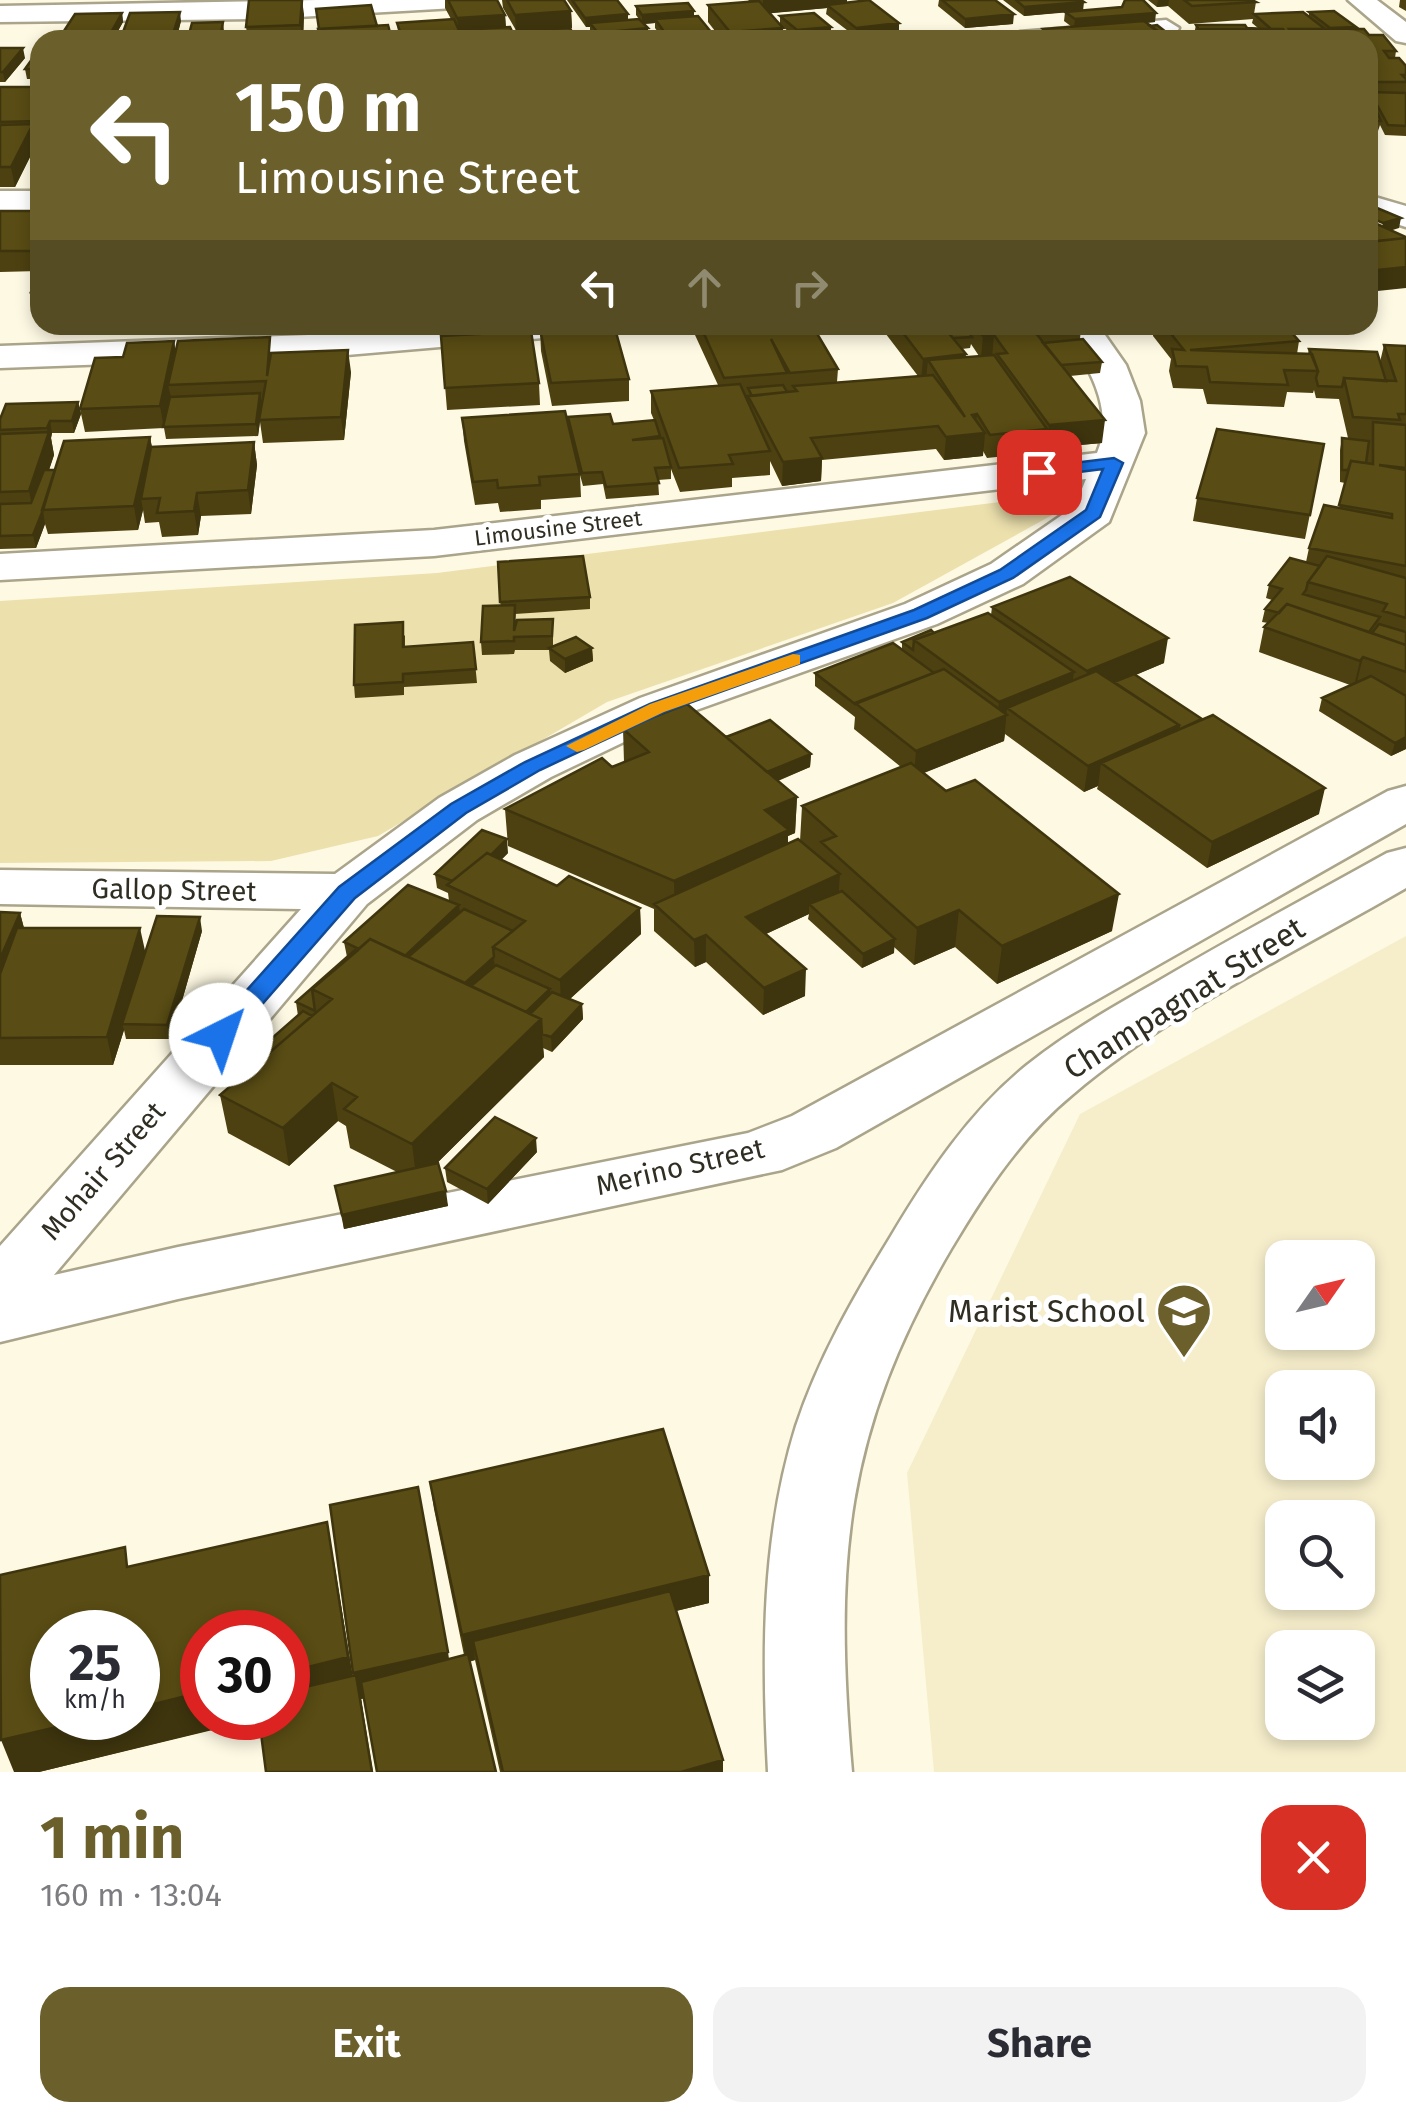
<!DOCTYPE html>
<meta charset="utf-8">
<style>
body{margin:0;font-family:"Fira Sans",sans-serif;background:#f2f2f3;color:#2b2b33;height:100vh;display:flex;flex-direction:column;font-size:38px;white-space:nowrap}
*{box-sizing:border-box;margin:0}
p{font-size:32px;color:#7c7c81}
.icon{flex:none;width:55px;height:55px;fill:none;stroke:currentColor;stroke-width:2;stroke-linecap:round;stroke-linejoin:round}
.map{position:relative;height:1772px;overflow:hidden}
.sheet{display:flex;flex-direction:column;background:#fff;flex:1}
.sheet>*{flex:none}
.hud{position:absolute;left:30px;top:30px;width:1348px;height:305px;border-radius:30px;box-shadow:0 5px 15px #0003;background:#6b5f2c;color:#fff;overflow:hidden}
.needle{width:65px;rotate:56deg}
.tools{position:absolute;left:1265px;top:1240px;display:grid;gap:20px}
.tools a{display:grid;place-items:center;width:110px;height:110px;border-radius:20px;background:#fff;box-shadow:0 5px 15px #0003;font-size:50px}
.speed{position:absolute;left:30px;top:1610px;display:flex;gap:20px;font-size:50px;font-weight:700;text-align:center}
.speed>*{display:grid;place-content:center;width:130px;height:130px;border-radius:50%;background:#fff;box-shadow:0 5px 15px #0003;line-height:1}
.speed small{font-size:25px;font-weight:400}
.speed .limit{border:15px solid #d22;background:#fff;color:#111}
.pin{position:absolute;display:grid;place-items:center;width:85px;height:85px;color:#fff;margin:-42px;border-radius:20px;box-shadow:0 5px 15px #0006}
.me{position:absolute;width:110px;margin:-55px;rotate:41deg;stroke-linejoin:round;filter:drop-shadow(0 0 8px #0008)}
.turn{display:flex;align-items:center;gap:35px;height:210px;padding:0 40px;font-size:45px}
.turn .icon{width:130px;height:130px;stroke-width:2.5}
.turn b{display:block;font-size:70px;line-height:85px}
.lanes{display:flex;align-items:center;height:95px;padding:0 40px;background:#0003;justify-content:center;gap:50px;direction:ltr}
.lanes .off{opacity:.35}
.round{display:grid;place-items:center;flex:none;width:105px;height:105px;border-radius:30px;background:#f2f2f3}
.headline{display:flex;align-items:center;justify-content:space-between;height:170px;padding:0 40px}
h1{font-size:60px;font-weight:700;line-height:75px;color:#6b5f2c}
.button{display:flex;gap:20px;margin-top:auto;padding:20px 40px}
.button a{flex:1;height:115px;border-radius:30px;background:#6b5f2c;color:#fff;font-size:40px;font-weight:700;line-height:115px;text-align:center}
.button a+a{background:#f2f2f3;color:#2b2b33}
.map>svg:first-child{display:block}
.built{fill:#f6eecb;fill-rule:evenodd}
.green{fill:#ece0ad}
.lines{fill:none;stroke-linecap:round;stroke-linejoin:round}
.minor-casing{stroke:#aaa48b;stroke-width:5}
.minor{fill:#fff;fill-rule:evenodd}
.wall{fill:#4d4111;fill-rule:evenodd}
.shaded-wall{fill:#3e350e}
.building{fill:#594c14;stroke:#3e350e;stroke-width:2.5}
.route{fill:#1a73e8;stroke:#114b97;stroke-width:2.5}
.slow{fill:#f59e0b}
.labels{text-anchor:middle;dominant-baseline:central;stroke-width:10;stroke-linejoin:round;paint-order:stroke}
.far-street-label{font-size:22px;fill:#302e23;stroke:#fff}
.street-label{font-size:28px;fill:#302e23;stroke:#fff}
.near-street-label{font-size:32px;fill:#302e23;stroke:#fff}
.near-poi-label{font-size:32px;fill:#302e23;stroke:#fff;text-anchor:end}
</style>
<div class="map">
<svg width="1406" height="1772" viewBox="0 0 1406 1772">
<rect width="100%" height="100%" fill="#fef9e3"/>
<path class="built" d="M1406 936V1772H934L907 1473 1080 1114ZM1282 1258H1358V1332H1282ZM1282 1388H1358V1462H1282ZM1282 1518H1358V1592H1282ZM1282 1648H1358V1722H1282Z"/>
<path class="green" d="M1047 496 1054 514 893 603 607 702 378 836 271 861 0 863V601L437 573Z"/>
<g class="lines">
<g class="minor-casing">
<path id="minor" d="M317 0H468L455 8 263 19 0 22V6Z
M1348 0H1377L1406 22V43L1396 41Z
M1166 20 1179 28 1176 34 1119 40H1006L1020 32Z
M0 191H40V211H0Z
M1368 195 1406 206V227L1368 215Z
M438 325H585L580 333 567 336 335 356 0 368V346L335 334Z
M1061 325H1098L1126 365 1140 401 1145 433 1109 522 1023 584 937 624 674 718 551 777 477 820 367 904 54 1275 178 1247 748 1133 792 1116 1388 791 1406 786V824L836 1148 782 1170 178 1299 0 1342V1246L301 909 0 904V870L335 874 439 798 515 755 640 698 905 604 991 564 1075 506 1086 479 434 556 0 580V554L434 530 1097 453C1116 407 1086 363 1061 325Z
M1406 848V888C1296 952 1169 1012 1072 1095 1021 1137 985 1192 951 1249 843 1433 834 1563 852 1772H768C762 1656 761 1538 796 1426 818 1359 854 1296 891 1236 928 1174 970 1111 1027 1065 1067 1033 1111 1008 1155 983 1231 938 1310 896 1387 853Z"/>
</g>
<use href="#minor" class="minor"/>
</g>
<path class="wall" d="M445 0H497L505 15 506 27 516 40H399L397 23 451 19 445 8Z
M502 0H564L571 11 572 28H570L576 40H518L517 32 503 8Z
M567 0H617L628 14V20L639 19 636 15V6L694 16 716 38V40H664L655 28V23L644 24 648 28V38L627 40H596L590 33V27H586Z
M748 0H847V2L899 32 856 37 826 14 827 8 770 13 780 25V16L831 36 797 39 782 26 783 40H722L708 22V5L750 2Z
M939 0H995L1013 24 965 28 938 6Z
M1003 0H1081L1083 10 1155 22 1146 23 1175 40H1042L1043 29 1072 27 1064 21 1065 12 1024 16Z
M1148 0H1252L1256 2 1254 14 1309 16V12L1356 27 1355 29 1396 51 1395 58 1406 66V136L1385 135 1380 125 1378 131H1368V40H1198L1194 34 1196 25 1258 28 1252 23 1253 19 1189 24 1168 6 1157 7Z
M1400 0H1406V11L1399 7Z
M122 13 123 22 115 36 122 35 181 21 176 40H63L62 34Z
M304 14 303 40H248L246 27Z
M224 31 222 40H188V38Z
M0 48 25 58 5 82H0Z
M40 48V79H27L25 69Z
M0 87H40V140H37V143L15 187H0Z
M0 211H40V313H35L31 292 39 271 0 272Z
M77 325H123L120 334 79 335Z
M125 325H204L126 328Z
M205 325H305V330L207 334Z
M695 325H812L838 369 837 382 918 376 879 325H1079L1081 328 1080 339 1102 362 1100 373 1070 376 1102 443 1047 448 1045 446 1044 452 987 458 983 451V456L944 460 936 449 822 460 821 481 782 486 770 461V475L732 478V487L680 492 671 469V479L658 480 659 495 606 499 603 484 583 486 580 475 581 497 541 500V509L500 512 498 503 475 505 464 441 462 418 569 428 568 417 613 424 654 420 651 413V391L718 385 695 335ZM971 344 979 356 966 357 962 349 970 348Z
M1143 325H1285L1299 341 1297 354H1308L1309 349 1380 362 1384 345 1406 346V749L1391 756 1319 711 1322 698 1350 685 1259 652 1264 627 1268 623 1262 622 1265 609 1272 600 1266 598 1269 585 1306 562 1309 548 1339 508 1345 483 1340 482V450L1342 438H1348L1339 399 1316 398 1314 390 1313 393 1287 392 1284 407 1207 404 1203 389 1173 388 1169 371 1171 359 1153 336V331H1148Z
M540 329 629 379V401L552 406 541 351Z
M441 336 539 383 540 405 447 410Z
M174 341 176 353H273L351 372 344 440 263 443 260 422 258 436 166 439 164 428 85 432 80 409 123 357Z
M78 402 81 414 74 433H52L51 438 54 455 49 470H55L150 437 152 447 254 442 257 465 251 514 201 516 198 535 162 537 159 522 145 523 143 510 138 530 48 534 45 524 36 548 0 549V419Z
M1324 444 1305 539 1193 521 1197 498Z
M590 597V609L515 614V625L553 632V646L592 648 593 661 565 673 550 661 549 650H515L514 654 482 655 481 642 501 606 500 602Z
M992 607 1164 663 1135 675 1319 814 1207 868 1097 789 1098 786 1084 792 1005 734 1004 741 923 773 1112 931 997 984 955 947 914 965 894 947V953L862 968 808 919 809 914 766 934 805 996 763 1015 706 962 695 967 654 931V909L508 846 505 809 624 762 623 729 726 737 811 754 810 767 778 781 797 797 795 833 788 836V844L800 841 802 806 901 767 854 729 855 717 815 686V673L902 650V642L991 615Z
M405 635V647L473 642 477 683 404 687V695L355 698 354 685Z
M508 853 501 860 557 886 640 908 641 934 570 999 582 1004 583 1019 552 1052 543 1048 544 1057 436 1164 448 1206 344 1229 335 1186 397 1172 350 1148 346 1126 338 1121 289 1166 228 1133 220 1095 234 1082 232 1073 298 1016 296 1002 347 957 344 942 449 901 448 893 437 888 435 874Z
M0 912 20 913 24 928 145 953 202 931 171 1039H126L124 1030 113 1065H0Z
M537 1152 488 1204 447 1182 445 1168Z
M430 1482 709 1575V1603L676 1611 723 1760V1772H500L475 1660 361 1699 373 1772H266L259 1718 39 1772H14L131 1567 334 1561 352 1675 449 1659 464 1655 434 1509Z"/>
<path class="shaded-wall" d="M302 0 304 14 303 40 300 25Z
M763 0H847V6L827 5V8L763 14Z
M1158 0H1169L1168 6 1157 7Z
M1084 2 1083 11 1024 16V7Z
M571 11 572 28 516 32 515 15Z
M694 11V20L655 19V23L642 24V15Z
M180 12 181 21 176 40H172Z
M122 13 123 22 113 40H111L110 34Z
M1156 13 1155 22 1074 28 1075 19Z
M628 14V24L590 23V27H586L585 18Z
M1014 14 1013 24 965 28V19Z
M505 15 506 32 461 30V35H459L457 18Z
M223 22 224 31 222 40H220Z
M899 23V32L856 37V28Z
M831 27V36L797 39V30Z
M648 28V38L622 40 599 37 598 40V33Z
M783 28V40H730V32Z
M23 48 25 58 5 82 3 72Z
M33 124 37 143 15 187 11 167Z
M1401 218 1399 228 1380 234 1383 223Z
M1406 267V288L1368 292V271Z
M994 335 992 357 981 358 983 336Z
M174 341 177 363 168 385 171 397 164 428 160 406Z
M348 350 351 372 344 440 341 417Z
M966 354 964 376 928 360 926 380 921 381 923 359Z
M260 393 262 405 258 436 256 424Z
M78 402 81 414 74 433 72 421Z
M977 414 975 434 985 433 983 456 944 460 946 437 972 415Z
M1105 420 1102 443 1047 448 1049 425Z
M50 421 52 433 51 438 54 455 34 514 29 491 48 435 47 428Z
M150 437 154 460 141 499 143 510 138 530 134 506Z
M254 442 257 465 251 514 248 490Z
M822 458 821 481 782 486 783 462Z
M197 493 201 516 198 535 194 511Z
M43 511 45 524 36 548 33 535Z
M1168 638 1164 663 1084 697 1087 671Z
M592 648 593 661 565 673V659Z
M1363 657 1357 682 1354 686 1360 661Z
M1074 672 1070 697 1007 708 1004 741 914 777 916 751 997 719 999 702Z
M1179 725 1175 751 1101 763 1098 786 1084 792 1088 766Z
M1406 737V749L1391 756 1395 743Z
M811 754 810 767 750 792V778Z
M1325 788 1319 814 1207 868 1212 842Z
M797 797 795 833 788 836 787 867 675 918 674 881 765 810Z
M507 839 508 853 467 894 462 884Z
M840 874 838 901 809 904V914L746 943V917Z
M1119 894 1112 931 997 984 1002 946Z
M459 905 461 919 395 964Z
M640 908 641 934 561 1007 560 980Z
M959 910 955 947 914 965 917 928Z
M20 913 27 940 0 1004V959Z
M200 917 202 931 171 1039 167 1025Z
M140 928 146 955 122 1024 124 1030 113 1065 107 1037Z
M706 935V962L695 967 694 940Z
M895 939 894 953 862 968 863 954Z
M494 957 495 971 464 1000 454 994Z
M806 969 805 996 763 1015 764 988Z
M550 989V1003L514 1024Z
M582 1004 583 1019 552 1052 551 1037Z
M541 1019 544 1057 417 1183 412 1144Z
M332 1083 338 1121 289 1166 283 1128Z
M536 1138 537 1152 488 1204 487 1189Z
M446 1191 448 1206 344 1229 342 1215Z
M327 1522 356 1695 288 1711V1672Z
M709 1575V1603L477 1659 473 1641 475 1660 466 1662 462 1635Z
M448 1652 452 1679 361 1699 372 1772 353 1673Z
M202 1692V1718H262L39 1772H14L1 1740 96 1718H138V1708Z
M723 1760V1772H681Z"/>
<path class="building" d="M249 0H302L300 25 246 27Z
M448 0H497L505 15 457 18Z
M507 0H564L571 11 515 15Z
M572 0H617L628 14 585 18Z
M869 0 899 23 856 28 827 5Z
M942 0H995L1014 14 965 19Z
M1016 0H1081L1084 2 1024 7Z
M1125 0H1143L1156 13 1075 19 1065 12 1122 7Z
M1184 0H1252L1256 2 1192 6Z
M759 1 783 28 730 32 708 5Z
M688 3 694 11 642 15 636 6Z
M371 5 377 26 319 29 316 9Z
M1334 11 1356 27 1330 28 1309 12Z
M180 12 173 34 122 35 130 13Z
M1303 12 1325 29H1289L1288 33H1285L1283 29H1271L1254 14Z
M122 13 110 34H62L75 14Z
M814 13 831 27 797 30 780 16Z
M698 16 716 38 670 40 655 19Z
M454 19 463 40H403L397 23Z
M639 19 648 28 598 33 590 23Z
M1144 21 1166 37 1131 40H1056L1043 29Z
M223 22 220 37 188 38 192 23Z
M388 25 392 40H321L318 29Z
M1157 25 1175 39 1166 40V37L1150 26Z
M1196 25H1245L1247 28 1266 29H1201V33Z
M510 27 516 40H465L461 30Z
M570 28 576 40H521L517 31Z
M1201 29H1283L1291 40H1209Z
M1289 29H1364L1369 35H1383L1396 51H1384L1389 58H1399L1406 66V75H1402L1406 79V82H1368V40H1297Z
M174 34 172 40H109L110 36Z
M623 35 627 40H601L599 37Z
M1026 37 1029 40H992Z
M0 48H23L3 72H0Z
M40 48V69H25Z
M0 87H40V121L0 122Z
M1370 92 1406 93V126L1388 125Z
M1368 94H1369L1381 121H1368Z
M33 124 11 167H0V125Z
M1377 208 1401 218 1383 223 1368 217V211Z
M0 211H40V246L37 251H0Z
M1368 220 1406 237V238L1368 242Z
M1406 238V267L1368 271V242Z
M40 270V291L31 292Z
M601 325H614L629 379 551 383 540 329Z
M700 325H812L838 369 790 373 771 339 787 373 724 378Z
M897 325H942L966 354 923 359Z
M942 325H963L972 337 953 338Z
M974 325H1079L1081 328 1035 332 1105 420 1049 425 997 354 1007 353 994 335 983 336Z
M1164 325H1285L1299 341 1190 350 1312 354 1318 371 1284 370 1288 385 1210 382 1207 367 1176 366 1172 349 1184 350Z
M531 331 539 383 445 388 441 336Z
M270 337 267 376 271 353 348 350 341 417 259 420 266 381 168 385 178 341Z
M1083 339 1102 362 1061 365 1043 343Z
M174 341 160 406 80 409 95 358 123 357 127 343Z
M1384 345 1406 346V414H1398L1400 420 1353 417 1344 378 1396 381Z
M1309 349 1377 352 1386 381 1344 378 1342 387 1318 386 1316 378 1318 371Z
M994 355 1047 429 990 435 977 414 972 415 985 433 946 437 938 426 811 438 822 458 783 462 748 396 797 391 793 386 933 375 965 417 928 360Z
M740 384 770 451 729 455 733 464 679 468 651 391Z
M783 385 787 392 752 396 748 388Z
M260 393 256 424 163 427 170 397Z
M78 402 72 421H50L47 428 0 430V419L6 404Z
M565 411 580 474 539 477 540 485 498 488 497 480 473 482 462 418Z
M610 414 613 424 655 420 660 436 632 440 663 438 671 467 655 468 659 483 606 487 602 472 582 473 568 417Z
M1373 422 1406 425V468L1379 465 1406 470V566L1309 548 1324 505 1392 518V514L1339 505 1351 461 1373 464Z
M1217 429 1324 444 1310 515 1197 498Z
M49 432 29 491 0 492V434Z
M150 437 134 506 42 510 64 441Z
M1342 438 1369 441 1366 463 1351 461 1348 470H1342Z
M254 442 248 490 197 493 194 511 157 513 160 498 141 499 151 447Z
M44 470H55L43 510 33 535 0 536V504L31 503Z
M583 556 590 597 500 602 498 562Z
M1327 556 1406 578V618L1383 611 1387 604 1308 582Z
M1290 558 1320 566 1308 582 1306 590 1303 594 1380 617 1369 632 1287 604 1279 613 1265 609 1282 589 1269 585Z
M1070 577 1168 638 1087 671 992 607Z
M1287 604 1406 645V672L1363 657 1360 661 1264 627Z
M515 605 514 631 517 620 553 619 552 636 514 637V641L481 642 483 606Z
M988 613 1074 672 999 702 914 640Z
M403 622V647L473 642 476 669 403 674V682L354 685 355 625Z
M1379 624 1406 632V645L1372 633Z
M931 630 934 633 914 640 913 650 902 642Z
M576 637 592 648 565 659 549 648Z
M893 643 934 673 855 704 815 673Z
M944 669 1007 715 916 751 855 703Z
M1096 671 1179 725 1088 766 1007 708Z
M1134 674 1202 719 1178 730 1179 725 1114 682Z
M1371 676 1406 696V737L1395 743 1322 698Z
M687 704 797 797 765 810 789 830 674 881 505 809 602 758 612 767 649 752 623 729Z
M1213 715 1325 788 1212 842 1101 763Z
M770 720 811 754 767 772 726 737Z
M911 763 946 791 975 780 1119 894 1002 946 959 910 917 928 821 842 836 836 802 806Z
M482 830 507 839 491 855 487 853 452 881 435 874Z
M798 839 840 874 746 917 806 969 764 988 706 935 694 940 654 904Z
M487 853 557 886 569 876 640 908 560 980 493 947 525 921 447 885Z
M408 885 459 905 405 956 370 939 359 949 344 942Z
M842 891 895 939 863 954 809 904Z
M464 909 513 931 493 947 494 957 465 983 408 957Z
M0 912 20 913 0 959Z
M157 916 200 917 167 1025 122 1024Z
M17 928H140L107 1037 0 1038V974Z
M370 939 541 1019 412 1144 344 1109 357 1097 332 1083 283 1128 220 1095 332 999 312 989Z
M355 950 357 951 312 989 315 1011 296 1002Z
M496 965 550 989 526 1012 471 986Z
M552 992 582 1004 551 1037 542 1034 541 1019 530 1014Z
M303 1011 312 1016 241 1077 232 1073Z
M495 1117 536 1138 487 1189 445 1168Z
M438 1163 446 1191 342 1215 335 1186Z
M663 1429 709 1575 462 1635 430 1482Z
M418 1487 448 1652 353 1673 330 1505Z
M327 1522 348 1657 288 1672V1632H202V1692L138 1708V1632H52V1718H96L1 1740 0 1575 125 1547 127 1567Z
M670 1591 723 1760 681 1772H503L473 1641Z
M468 1654 496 1772H377L361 1682Z
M356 1675 372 1772H266L259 1718H288V1691Z"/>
<path class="route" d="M1114 458 1123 463 1100 517 1013 578 927 618 664 712 540 770 466 813 355 898 230 1041H212L209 1035 212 1029 339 887 451 804 525 762 650 704 914 610 1000 570 1086 510 1103 469 1039 477 1030 472 1033 468Z"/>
<path class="slow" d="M793 654 800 655V664L664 712 584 750 577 752 566 746 650 704Z"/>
<defs>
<g id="school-pin" transform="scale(2.875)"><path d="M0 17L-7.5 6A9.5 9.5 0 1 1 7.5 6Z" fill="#6b5f2c" stroke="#fff"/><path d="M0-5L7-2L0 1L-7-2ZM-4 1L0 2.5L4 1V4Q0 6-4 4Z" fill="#fff"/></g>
</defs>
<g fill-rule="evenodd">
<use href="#school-pin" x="1184" y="1311"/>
</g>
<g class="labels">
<g class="far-street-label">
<text transform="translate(558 528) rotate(-7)">Limousine Street</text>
</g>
<g class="street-label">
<text transform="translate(174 890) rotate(1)">Gallop Street</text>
<text transform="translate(680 1167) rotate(-13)">Merino Street</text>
<text transform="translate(103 1171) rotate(-49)">Mohair Street</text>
</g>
<g class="near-street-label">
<text transform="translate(1184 998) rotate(-32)">Champagnat Street</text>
</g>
<g class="near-poi-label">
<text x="1145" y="1311">Marist School</text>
</g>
</g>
</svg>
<div class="tools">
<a><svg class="needle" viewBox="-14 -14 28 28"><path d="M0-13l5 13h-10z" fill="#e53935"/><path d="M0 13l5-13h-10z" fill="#7c7c81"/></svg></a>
<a><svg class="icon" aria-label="sound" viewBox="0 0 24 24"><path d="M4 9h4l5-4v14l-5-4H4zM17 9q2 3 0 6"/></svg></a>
<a><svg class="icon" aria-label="search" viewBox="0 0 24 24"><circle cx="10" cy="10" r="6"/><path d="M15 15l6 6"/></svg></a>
<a><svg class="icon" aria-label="layers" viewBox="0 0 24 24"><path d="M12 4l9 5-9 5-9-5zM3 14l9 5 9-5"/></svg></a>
</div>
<div class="speed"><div>25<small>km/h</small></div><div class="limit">30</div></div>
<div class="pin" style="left:1039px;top:472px;background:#d93025"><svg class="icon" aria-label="arrive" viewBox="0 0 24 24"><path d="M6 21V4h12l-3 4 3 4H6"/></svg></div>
<svg class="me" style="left:221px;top:1035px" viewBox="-20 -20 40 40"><circle r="19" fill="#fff"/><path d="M0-13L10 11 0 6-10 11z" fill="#1a73e8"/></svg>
<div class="hud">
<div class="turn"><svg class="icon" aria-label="left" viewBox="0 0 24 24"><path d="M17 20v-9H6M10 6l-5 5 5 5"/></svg><div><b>150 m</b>Limousine Street</div></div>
<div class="lanes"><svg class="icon" aria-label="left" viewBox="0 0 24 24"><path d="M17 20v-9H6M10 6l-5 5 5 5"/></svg><svg class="icon off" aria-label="ahead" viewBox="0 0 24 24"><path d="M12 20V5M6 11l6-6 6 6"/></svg><svg class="icon off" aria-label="right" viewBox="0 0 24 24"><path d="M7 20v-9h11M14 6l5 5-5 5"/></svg></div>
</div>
</div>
<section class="sheet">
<div class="headline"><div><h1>1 min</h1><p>160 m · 13:04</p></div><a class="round" style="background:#d93025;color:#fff"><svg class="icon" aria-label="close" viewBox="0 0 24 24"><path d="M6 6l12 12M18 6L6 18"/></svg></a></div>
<div class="button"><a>Exit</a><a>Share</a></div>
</section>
